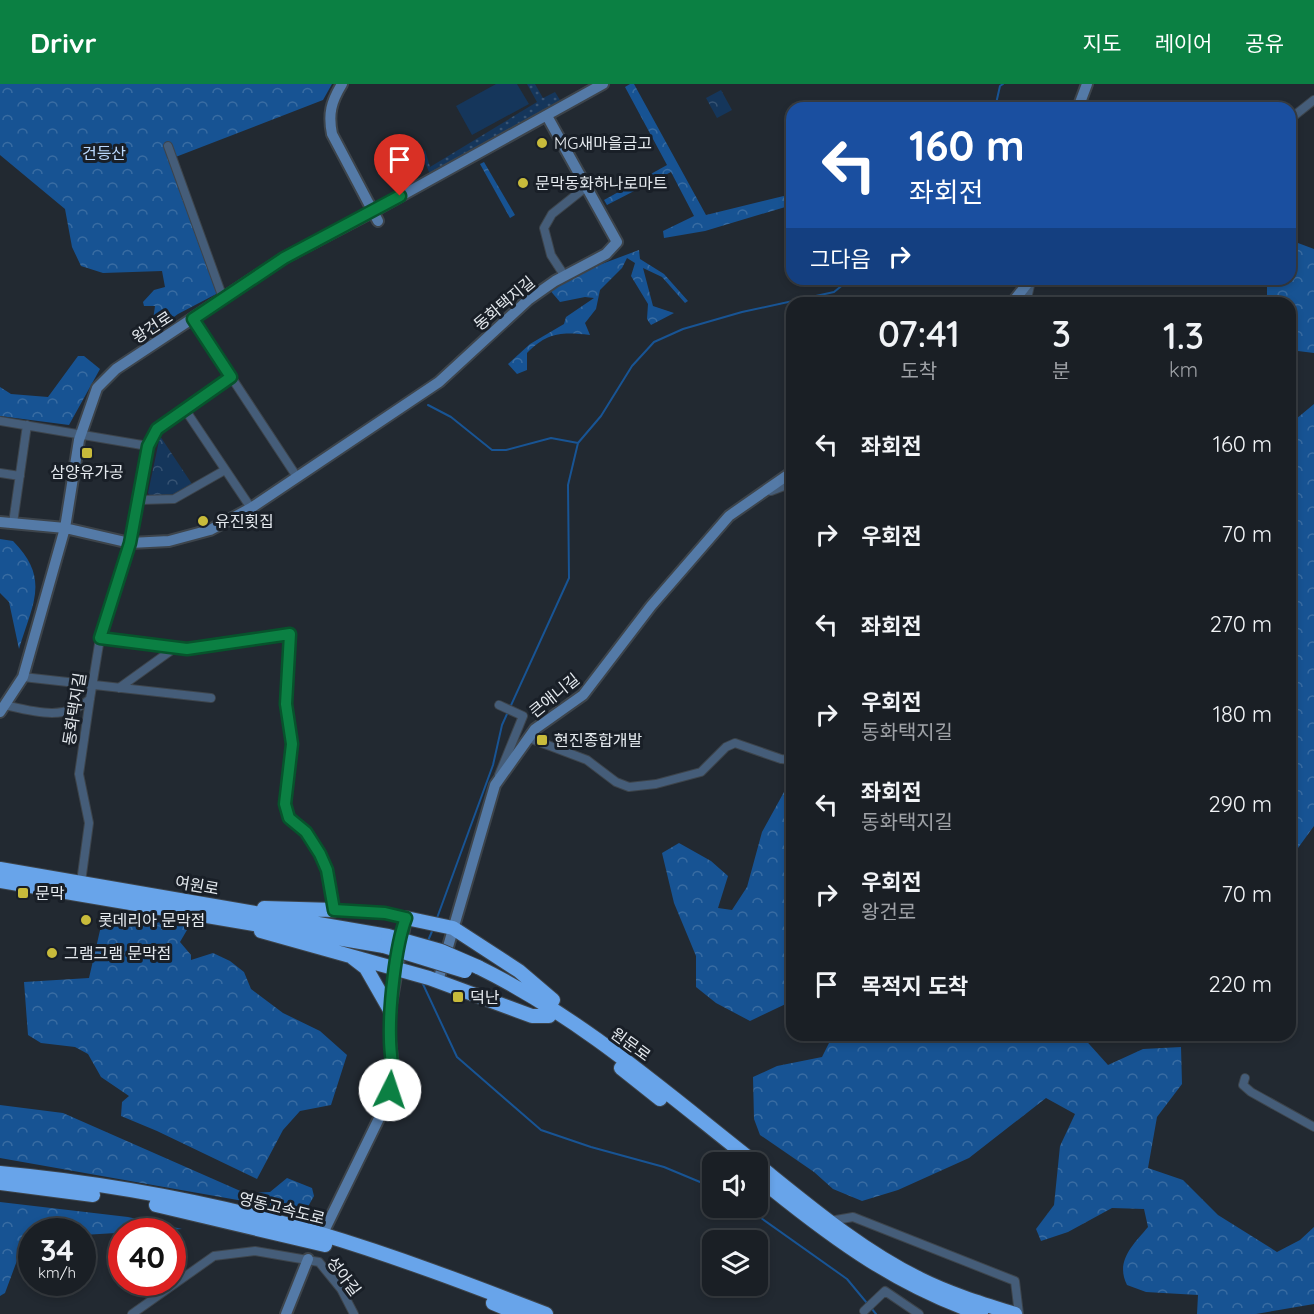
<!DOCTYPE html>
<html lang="ko">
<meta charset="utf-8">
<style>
body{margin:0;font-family:Quicksand,"Noto Sans KR",sans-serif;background:#23272d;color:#f1f3f6;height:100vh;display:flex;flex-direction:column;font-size:22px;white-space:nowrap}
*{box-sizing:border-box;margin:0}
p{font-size:20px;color:#9fa2a7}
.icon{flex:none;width:33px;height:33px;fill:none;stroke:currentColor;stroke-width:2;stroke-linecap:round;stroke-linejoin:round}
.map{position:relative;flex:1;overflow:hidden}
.panel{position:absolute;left:786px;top:213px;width:510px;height:744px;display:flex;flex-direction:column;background:#1a1f25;border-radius:18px;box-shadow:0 3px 9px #0003,0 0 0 2px #383d42}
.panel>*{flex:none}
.banner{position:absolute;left:786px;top:18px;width:510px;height:183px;border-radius:18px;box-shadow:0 3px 9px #0003,0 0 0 2px #383d42;background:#1a4fa0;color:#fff;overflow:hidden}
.controls{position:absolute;left:702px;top:1068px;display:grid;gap:12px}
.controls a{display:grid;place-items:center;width:66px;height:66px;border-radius:12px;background:#1a1f25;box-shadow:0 3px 9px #0003,0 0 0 2px #383d42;font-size:30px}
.speed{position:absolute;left:18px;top:1134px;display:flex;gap:12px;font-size:30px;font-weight:700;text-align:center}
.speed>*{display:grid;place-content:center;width:78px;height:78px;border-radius:50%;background:#1a1f25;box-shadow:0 3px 9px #0003,0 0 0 2px #383d42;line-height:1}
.speed small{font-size:15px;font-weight:400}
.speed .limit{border:9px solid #d22;background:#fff;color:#111}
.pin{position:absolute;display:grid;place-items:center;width:51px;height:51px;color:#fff;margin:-62px -26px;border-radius:50% 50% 50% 0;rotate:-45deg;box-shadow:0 0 6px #0007}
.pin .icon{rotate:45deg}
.me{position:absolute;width:66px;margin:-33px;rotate:4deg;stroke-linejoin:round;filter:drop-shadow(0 0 4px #0008)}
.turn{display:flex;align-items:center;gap:21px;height:126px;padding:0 24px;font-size:27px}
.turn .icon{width:78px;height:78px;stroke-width:2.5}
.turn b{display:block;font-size:42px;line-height:51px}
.then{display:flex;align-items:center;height:57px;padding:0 24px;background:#0003;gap:12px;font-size:22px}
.eta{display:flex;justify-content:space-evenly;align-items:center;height:102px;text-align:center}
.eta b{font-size:36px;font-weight:600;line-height:42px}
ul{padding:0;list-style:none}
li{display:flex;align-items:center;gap:18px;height:90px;padding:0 24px}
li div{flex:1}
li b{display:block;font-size:22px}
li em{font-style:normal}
header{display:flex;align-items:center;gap:36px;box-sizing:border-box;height:84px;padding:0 30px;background:#0b8043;color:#fff}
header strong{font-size:28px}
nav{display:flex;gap:33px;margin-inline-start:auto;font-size:21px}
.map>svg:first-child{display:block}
.grass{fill:url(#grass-dots)}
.forest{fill:url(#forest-crowns)}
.park{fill:url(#park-crowns)}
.pitch{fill:#15365b}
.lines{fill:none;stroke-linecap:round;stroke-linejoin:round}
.stream{stroke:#185494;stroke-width:2}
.street-casing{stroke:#3d444b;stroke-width:10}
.secondary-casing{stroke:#3d444b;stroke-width:14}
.highway-casing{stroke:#3d444b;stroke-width:16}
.street{stroke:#455d79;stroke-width:8}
.secondary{stroke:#547aa7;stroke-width:10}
.highway{stroke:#68a4ea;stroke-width:14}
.highway-bridge-casing{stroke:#3d444b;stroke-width:16;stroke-linecap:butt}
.highway-bridge{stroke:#68a4ea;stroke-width:14}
.route-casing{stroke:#07532c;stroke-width:15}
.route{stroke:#0b8043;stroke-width:10}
.poi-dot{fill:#c8bb3b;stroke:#191f27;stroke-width:2}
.labels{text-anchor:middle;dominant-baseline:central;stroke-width:6;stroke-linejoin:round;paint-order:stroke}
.poi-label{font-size:16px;fill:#e4e9ee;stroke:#191f27;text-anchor:start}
.park-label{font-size:16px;fill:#bcdaff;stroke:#191f27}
.street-label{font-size:16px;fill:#e4e9ee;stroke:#191f27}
</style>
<header>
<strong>Drivr</strong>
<nav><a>지도</a><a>레이어</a><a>공유</a></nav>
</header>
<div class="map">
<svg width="1314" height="1230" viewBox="0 0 1314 1230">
<defs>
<pattern id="grass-dots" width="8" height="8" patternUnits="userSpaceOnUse" patternTransform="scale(1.5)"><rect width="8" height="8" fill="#15365b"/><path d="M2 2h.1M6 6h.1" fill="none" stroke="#375373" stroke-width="1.8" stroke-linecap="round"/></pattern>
<pattern id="forest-crowns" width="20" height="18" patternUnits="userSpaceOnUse" patternTransform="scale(1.5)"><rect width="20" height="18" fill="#175393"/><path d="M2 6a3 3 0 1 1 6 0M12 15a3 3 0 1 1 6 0" fill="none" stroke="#396ca2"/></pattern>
<pattern id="park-crowns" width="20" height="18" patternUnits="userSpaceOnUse" patternTransform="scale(1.5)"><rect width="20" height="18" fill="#15365b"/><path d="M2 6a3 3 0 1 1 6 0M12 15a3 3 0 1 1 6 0" fill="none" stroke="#375373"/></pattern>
</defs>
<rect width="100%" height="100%" fill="#222931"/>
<path class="grass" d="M527 0H535L543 14 555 8 560 16 433 90 429 88 422 71 425 66 430 83 537 18Z"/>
<path class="forest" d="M0 0H332L323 16 173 74 220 208 178 230 151 250 155 222H144L143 218 154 206 165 203 162 187 103 189 81 182 72 163 65 125 0 71Z
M630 0H634L706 131 792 110V121L705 147 664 154 663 147 694 132 671 88 607 121 604 116 667 81 625 3Z
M484 78 515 131 510 134 480 80Z
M1290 156 1314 165V269L1290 266V219H1267V201L1270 195H1290Z
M639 166 640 175 664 190 688 217 685 219 662 193 643 184 653 222 674 229 651 241 647 235 648 220 631 192 635 179 627 174 622 184 600 206 596 225 585 239 590 251C561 248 548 248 527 269V286L517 290 508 280 530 260 564 240 566 233 594 214 585 213 560 218 548 204 583 187Z
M78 272H84L100 285 69 341 0 332V303L11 310 48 313Z
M1314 320V742L1290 775V340Z
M0 455 13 457C51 495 32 521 19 565L9 518 0 509Z
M792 705V917L750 937 716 919 696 903V872L674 819 662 769 679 759 711 777 728 792 718 824 732 826 747 803 762 748 784 708Z
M104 829 186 840 187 846 180 858 191 871V876L213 869 230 877 244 888 251 905 283 929 320 947 347 971 331 1021 300 1027 283 1046 257 1095 157 1047 121 1032 122 1018 129 1012 101 993 88 970 75 963 41 959 28 951 24 898 89 894Z
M833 951H1081L1108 981 1143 965 1181 963 1182 1000 1157 1033 1148 1084 1183 1096 1218 1131 1277 1168 1300 1156 1314 1143V1220L1256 1230H1197L1198 1211 1146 1208 1127 1201C1115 1177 1133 1161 1148 1143L1144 1125 1112 1124 1068 1148 1041 1157 1036 1145 1054 1121 1060 1062 1075 1030 1046 1014 969 1074 898 1106 862 1117 833 1105 814 1088 760 1051 754 1035 753 993 777 982 822 973Z
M0 1021 63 1029 245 1109 270 1108 287 1094 312 1104 314 1112 305 1128 0 1074Z
M0 1118 128 1133 182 1145 83 1151 82 1148H32L31 1154 25 1155 5 1209 0 1212Z"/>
<path class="park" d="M721 6 732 26 717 34 706 14Z
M160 352 194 403 167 413H151L148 409Z"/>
<path class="pitch" d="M496 0H517L529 20 472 51 456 22Z"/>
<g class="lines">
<path class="stream" d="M995 24 1000 2 1003 0
M810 219 812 213
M428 321 451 333 492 366H506L551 354 578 359
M437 834 493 681 502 641 569 494 568 401 578 359 601 332 632 282 654 258 683 245 742 228 834 208 850 195
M427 859 433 845
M422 898 457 973 541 1046 591 1063 664 1083 712 1103
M747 1124 847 1195 876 1230"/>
<g class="street-casing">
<path id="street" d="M1290 35 1314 16
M168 62 223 214
M564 191 551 171 544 144 552 130 586 103
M1026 219 1031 197
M193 235 297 393
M184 324 251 424
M0 337 148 362
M0 389 20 392
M771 407 792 399
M140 416 174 415 225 386
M13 439 27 341
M100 554 187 565 290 550 286 620 292 660 285 720 289 734 306 748 320 770 327 786 334 826 385 829 406 834
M23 593 211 614
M119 604 176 563
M5 621C35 628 65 637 90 615
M529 654 587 676 616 698 629 703 656 700 701 688 726 663 735 659 781 675 792 676
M499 691 523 632 499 621
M81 798 89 739 79 690 90 615 100 554 130 459 148 362 157 345 231 293
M1245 994 1243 1001 1251 1008 1314 1043
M830 1137 853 1133 1015 1197 1019 1230
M864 1227 885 1207 919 1230
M132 1230 214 1172 255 1167 319 1178 341 1205 354 1230"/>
</g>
<g class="secondary-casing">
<path id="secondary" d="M342 0C331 18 328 30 332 50L378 137
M1078 24 1087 0
M1012 219 1031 195
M0 438 65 444 130 459 169 457 210 446 251 424 439 298 528 216 555 197 606 170 617 158 547 32
M0 628 23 593 65 444 79 356 97 304 116 285 284 174 372 128 603 0
M438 897 495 701 535 645 583 611 651 522 729 432 792 388
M326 1143 386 1020 394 992 390 956V926L406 834
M286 1230 308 1175"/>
</g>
<g class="highway-casing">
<path id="highway" d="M0 785 388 852
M0 797 384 862
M264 824 334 826
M406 834 453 844 519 887 553 916
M261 847 429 894 532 932H549
M353 874 366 884 390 926
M478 883C580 933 665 1008 754 1078
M621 984 660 1015
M758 1081C809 1122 861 1166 920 1195 950 1210 983 1220 1015 1230
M0 1089C107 1099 215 1119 318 1149 395 1172 471 1201 546 1230
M0 1099 93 1111
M771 1104C838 1158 899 1202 981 1230
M156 1121 325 1161
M493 1219 519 1230"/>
</g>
<use href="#street" class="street"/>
<use href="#secondary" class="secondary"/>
<use href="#highway" class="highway"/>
<g class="highway-bridge-casing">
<path id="highway-bridge" d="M388 852 441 867 478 883
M384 862 465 887"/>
</g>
<use href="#highway-bridge" class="highway-bridge"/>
</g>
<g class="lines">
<g class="route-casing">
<path id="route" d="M390 1006C395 988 390 973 390 955 389 924 395 863 406 834L385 829 334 826 327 786 320 770 306 748 289 734 285 720 292 660 286 620 290 550 187 565 100 554 130 459 148 362 157 345 231 293 193 235 284 174 400 112"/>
</g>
<use href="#route" class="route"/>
</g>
<g class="poi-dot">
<circle cx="542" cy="59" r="6"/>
<circle cx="523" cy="99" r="6"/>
<rect x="81" y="363" width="12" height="12" rx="3"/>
<circle cx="203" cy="437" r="6"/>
<rect x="536" y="650" width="12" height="12" rx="3"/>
<rect x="17" y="803" width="12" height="12" rx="3"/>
<circle cx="86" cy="836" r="6"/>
<circle cx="52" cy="869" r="6"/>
<rect x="452" y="907" width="12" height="12" rx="3"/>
</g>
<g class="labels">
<g class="poi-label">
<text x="554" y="59">MG새마을금고</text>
<text x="535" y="99">문막동화하나로마트</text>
<text x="87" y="388" text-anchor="middle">삼양유가공</text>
<text x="215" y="437">유진횟집</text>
<text x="554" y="656">현진종합개발</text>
<text x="35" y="809">문막</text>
<text x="98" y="836">롯데리아 문막점</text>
<text x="64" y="869">그램그램 문막점</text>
<text x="470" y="913">덕난</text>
</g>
<g class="park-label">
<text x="104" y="69">건등산</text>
</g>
<g class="street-label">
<text transform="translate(504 219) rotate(-40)">동화택지길</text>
<text transform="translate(152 243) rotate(-33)">왕건로</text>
<text transform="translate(554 611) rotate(-39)">큰애니길</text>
<text transform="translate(74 625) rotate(-81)">동화택지길</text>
<text transform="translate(197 801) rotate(10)">여원로</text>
<text transform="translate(631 960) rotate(36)">원문로</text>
<text transform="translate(282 1124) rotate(14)">영동고속도로</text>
<text transform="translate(344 1192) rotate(53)">성아길</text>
</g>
</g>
</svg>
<div class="controls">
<a><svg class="icon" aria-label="sound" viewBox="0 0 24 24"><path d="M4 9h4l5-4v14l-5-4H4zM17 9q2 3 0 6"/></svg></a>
<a><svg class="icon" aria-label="layers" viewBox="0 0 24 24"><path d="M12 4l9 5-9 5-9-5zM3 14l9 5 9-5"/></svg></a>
</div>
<div class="speed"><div>34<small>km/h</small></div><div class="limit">40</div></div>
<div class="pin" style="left:400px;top:112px;background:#d93025"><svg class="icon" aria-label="arrive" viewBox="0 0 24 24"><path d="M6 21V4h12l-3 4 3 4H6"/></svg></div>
<svg class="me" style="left:390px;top:1006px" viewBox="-20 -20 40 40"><circle r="19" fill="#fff"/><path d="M0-13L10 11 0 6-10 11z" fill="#0b8043"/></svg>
<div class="banner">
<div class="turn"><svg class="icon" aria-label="left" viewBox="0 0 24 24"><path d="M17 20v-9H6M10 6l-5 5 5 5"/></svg><div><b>160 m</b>좌회전</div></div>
<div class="then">그다음<svg class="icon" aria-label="right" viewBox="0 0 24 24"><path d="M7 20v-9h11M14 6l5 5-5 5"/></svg></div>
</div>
<section class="panel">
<div class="eta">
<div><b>07:41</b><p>도착</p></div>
<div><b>3</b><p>분</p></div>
<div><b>1.3</b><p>km</p></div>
</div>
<ul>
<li><svg class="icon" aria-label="left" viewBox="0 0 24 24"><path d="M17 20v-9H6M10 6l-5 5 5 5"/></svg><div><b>좌회전</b></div><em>160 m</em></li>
<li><svg class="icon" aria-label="right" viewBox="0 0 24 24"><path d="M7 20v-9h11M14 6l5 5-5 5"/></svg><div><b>우회전</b></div><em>70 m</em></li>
<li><svg class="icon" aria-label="left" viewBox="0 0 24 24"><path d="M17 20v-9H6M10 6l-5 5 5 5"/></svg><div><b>좌회전</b></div><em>270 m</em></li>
<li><svg class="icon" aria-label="right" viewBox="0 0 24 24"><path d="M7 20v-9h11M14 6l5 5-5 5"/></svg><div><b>우회전</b><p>동화택지길</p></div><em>180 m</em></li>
<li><svg class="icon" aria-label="left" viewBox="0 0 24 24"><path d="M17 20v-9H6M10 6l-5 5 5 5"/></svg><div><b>좌회전</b><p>동화택지길</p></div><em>290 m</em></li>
<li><svg class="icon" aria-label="right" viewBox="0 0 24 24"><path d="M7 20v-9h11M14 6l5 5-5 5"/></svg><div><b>우회전</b><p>왕건로</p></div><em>70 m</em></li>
<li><svg class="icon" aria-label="arrive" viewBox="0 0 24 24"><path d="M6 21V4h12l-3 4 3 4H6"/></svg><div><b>목적지 도착</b></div><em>220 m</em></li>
</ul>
</section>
</div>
